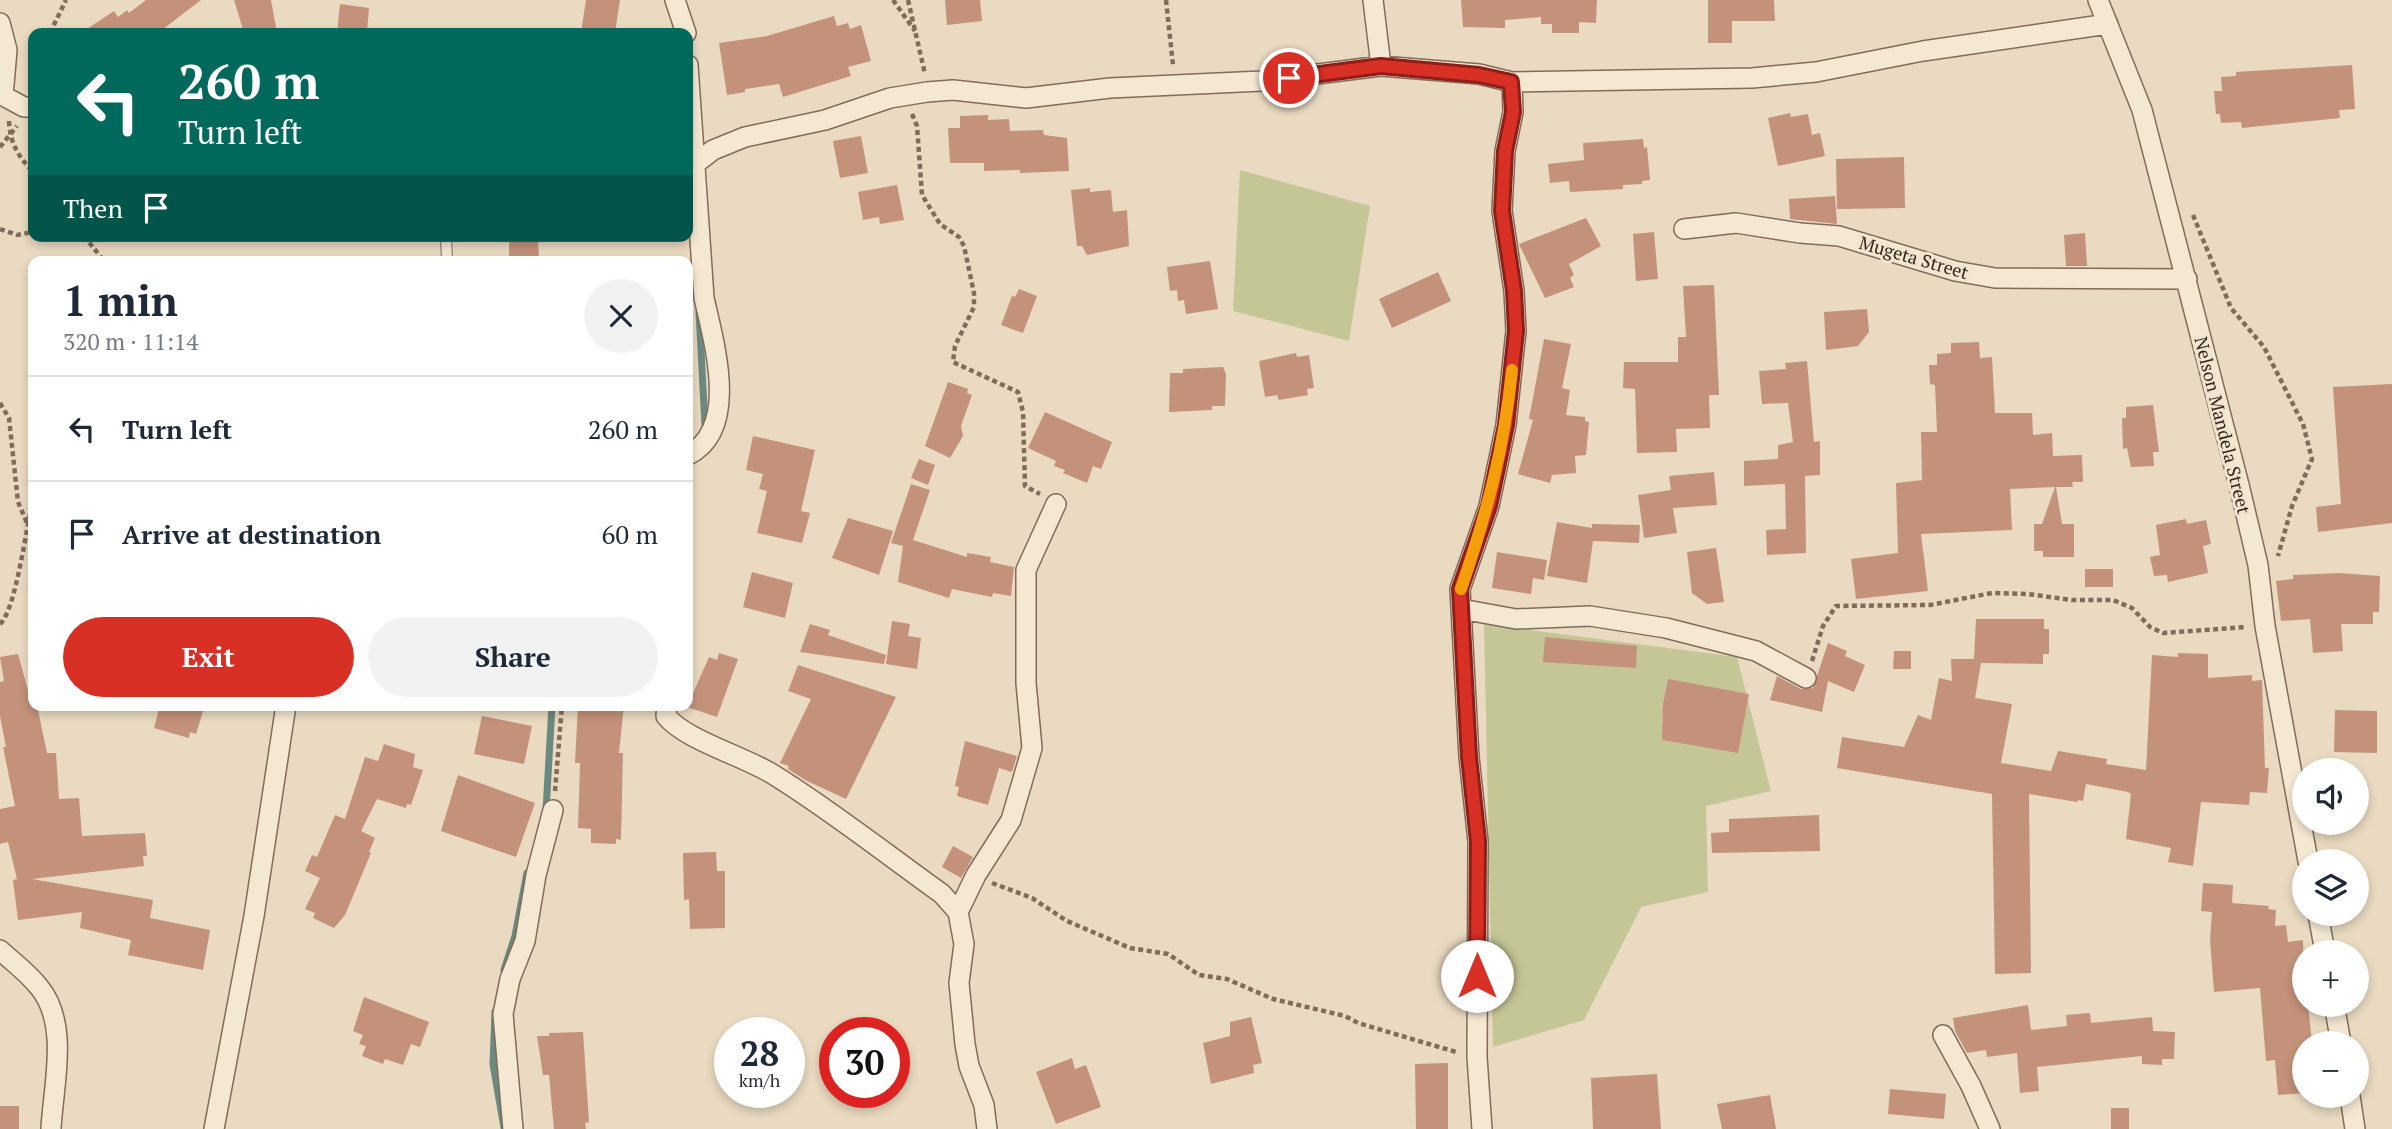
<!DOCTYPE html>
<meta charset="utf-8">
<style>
body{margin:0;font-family:"PT Serif",serif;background:#f2f2f3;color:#1f2937;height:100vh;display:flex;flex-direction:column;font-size:26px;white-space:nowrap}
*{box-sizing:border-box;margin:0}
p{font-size:23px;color:#747a83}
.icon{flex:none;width:38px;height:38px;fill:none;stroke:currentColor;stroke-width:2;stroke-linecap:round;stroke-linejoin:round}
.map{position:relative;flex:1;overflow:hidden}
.details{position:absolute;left:28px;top:256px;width:665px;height:455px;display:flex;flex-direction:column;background:#fff;border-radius:14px;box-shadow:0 4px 10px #0003}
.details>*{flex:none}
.hud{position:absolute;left:28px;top:28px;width:665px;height:214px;border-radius:14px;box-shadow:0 4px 10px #0003;background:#00695c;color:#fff;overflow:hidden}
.controls{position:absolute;left:2292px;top:758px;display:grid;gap:14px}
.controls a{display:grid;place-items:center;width:77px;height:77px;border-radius:50%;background:#fff;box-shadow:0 4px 10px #0003;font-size:35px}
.speed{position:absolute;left:714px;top:1017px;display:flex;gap:14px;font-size:35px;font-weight:700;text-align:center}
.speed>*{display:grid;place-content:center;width:91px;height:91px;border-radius:50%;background:#fff;box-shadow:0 4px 10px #0003;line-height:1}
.speed small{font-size:18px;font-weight:400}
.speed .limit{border:10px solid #d22;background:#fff;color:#111}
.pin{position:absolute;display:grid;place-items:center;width:60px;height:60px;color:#fff;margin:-30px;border:4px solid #fff;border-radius:50%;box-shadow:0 2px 7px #0007}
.me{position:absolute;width:77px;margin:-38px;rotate:0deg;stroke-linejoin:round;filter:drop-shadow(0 0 5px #0008)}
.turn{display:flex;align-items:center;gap:24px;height:147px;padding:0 35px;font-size:32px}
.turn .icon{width:91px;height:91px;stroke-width:2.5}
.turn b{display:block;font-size:49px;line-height:60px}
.then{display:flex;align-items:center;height:66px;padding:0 35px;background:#0003;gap:14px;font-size:26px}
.round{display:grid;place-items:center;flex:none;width:74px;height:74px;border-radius:37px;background:#f2f2f3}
.headline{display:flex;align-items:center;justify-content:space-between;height:119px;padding:0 35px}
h1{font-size:42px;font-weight:700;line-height:52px}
.button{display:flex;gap:14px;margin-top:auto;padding:14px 35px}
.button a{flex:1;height:80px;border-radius:42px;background:#d93025;color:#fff;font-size:28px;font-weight:700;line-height:80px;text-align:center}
.button a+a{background:#f2f2f3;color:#1f2937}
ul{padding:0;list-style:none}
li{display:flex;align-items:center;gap:21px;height:105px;padding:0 35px;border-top:2px solid #e0e1e3}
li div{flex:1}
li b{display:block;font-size:26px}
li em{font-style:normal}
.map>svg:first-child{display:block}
.green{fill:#c5c696}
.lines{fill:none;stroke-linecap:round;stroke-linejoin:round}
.stream{stroke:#6b897f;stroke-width:7}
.building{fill:#c4927a}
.service-casing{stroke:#816b5a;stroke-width:12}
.minor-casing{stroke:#816b5a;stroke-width:22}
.path{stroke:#816b5a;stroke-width:4.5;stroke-dasharray:5 3.5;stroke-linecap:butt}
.service{stroke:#f5e8d3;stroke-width:10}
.minor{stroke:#f5e8d3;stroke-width:19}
.route-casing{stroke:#8d1f18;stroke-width:18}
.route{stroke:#d93025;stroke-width:12}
.slow{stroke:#f59e0b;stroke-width:12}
.labels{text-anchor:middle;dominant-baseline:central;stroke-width:6;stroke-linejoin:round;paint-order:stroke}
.street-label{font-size:18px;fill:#32251d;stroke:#f2e5d0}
</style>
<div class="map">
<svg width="2392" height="1129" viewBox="0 0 2392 1129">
<rect width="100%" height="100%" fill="#e9dac1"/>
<path class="green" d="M1240 170 1370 206 1349 341 1233 311Z
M1484 624 1737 657 1771 791 1706 806 1708 892 1641 907 1584 1020 1493 1047Z"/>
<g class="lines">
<path class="stream" d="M699 312 705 426
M546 811 552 705
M504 970 515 936 527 873
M495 1012 493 1064 504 1128"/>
</g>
<path class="building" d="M146 0H201L158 33H81L114 11 118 17 127 10 129 13Z
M234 0H271L277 33H244Z
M586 0H620L615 33H581Z
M945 0H980L982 21 947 25Z
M1461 0H1597L1596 23 1579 22V33H1552V24H1541V17L1505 20V28L1463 27Z
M1708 0H1774L1775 21H1732V43H1708Z
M340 4 369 8 367 33H337Z
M834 16 837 26 848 23 850 29 861 25 871 61 848 67 851 76 783 97 779 84 745 89V92L727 95 719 43 767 36Z
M2352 65 2355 109 2339 110 2340 118 2242 128 2241 122 2221 123 2220 114H2216L2214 91H2222L2221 77 2236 76V72Z
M1790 113 1791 117 1808 114 1812 135 1820 133 1825 156 1778 166 1768 118Z
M988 115V120L1009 119 1010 131 1043 130 1044 135 1067 138 1069 171 1020 173V170L984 171V163H950L948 128H960V116Z
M861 136 868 173 840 178 833 141Z
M1643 139 1644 148 1647 147 1650 180 1642 181V184L1623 185V189L1570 192 1569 181 1550 183 1548 164 1584 160 1583 143Z
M1904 157 1905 208 1837 209 1836 159Z
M897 185 904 220 880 224 879 217 863 220 858 192Z
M1090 188V192L1111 190 1113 212 1127 210 1129 246 1087 255 1082 246H1077L1071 190Z
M1835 196 1837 224 1790 219 1789 199Z
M1586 218 1601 246 1569 264 1574 275 1570 278 1574 287 1545 298 1519 244Z
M1654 232 1658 279 1636 281 1633 234Z
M2085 233 2087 266H2066L2064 235Z
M509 236H538L539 261H509Z
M1210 261 1218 309 1186 314 1184 300 1178 301 1177 290 1170 291 1167 267Z
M1438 272 1451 301 1392 328 1379 299Z
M1714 285 1719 395H1709L1710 428 1676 429 1677 452 1637 453 1635 389 1623 388 1624 362H1678V337H1686L1683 286Z
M1019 289 1037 296 1023 333 1001 325 1012 296 1015 297Z
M1867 309 1869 332 1858 346 1826 350 1824 312Z
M1544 339 1571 344 1562 388 1570 390 1566 415 1585 417V421L1589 422 1586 455 1575 456 1576 473 1552 475 1550 483 1518 474 1533 420 1529 419Z
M1979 342 1980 358 1992 357 1995 413H2032L2033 435 2052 433 2053 456 2082 455 2083 482H2072L2073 487H2056L2062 524H2074V557H2043V551H2034V524H2042L2055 487 2010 489 2012 530 1921 534 1928 591 1856 599 1851 559 1898 553 1896 483 1922 480 1921 432H1937L1935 385 1930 384 1929 365H1937V354L1951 353V343Z
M1296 353 1297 357 1309 355 1314 388 1307 389 1308 395 1279 400 1277 395 1265 397 1259 361Z
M1807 361 1814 442 1820 441V475L1805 476 1806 553 1767 555 1766 530 1786 529 1785 484 1744 486V461L1778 459V445L1793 442 1788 403 1762 404 1759 371 1786 369 1785 363Z
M1223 367 1226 374 1225 406H1212V410L1169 412 1170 373H1183V369Z
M948 382 968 389 967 393 972 395 961 426 963 436 950 458 925 446Z
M2392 384V523L2318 532 2316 507 2341 504 2333 387Z
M2153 405 2159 452H2153L2154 466 2131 467 2127 448 2123 449 2122 418H2126V407Z
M1045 412 1112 442 1101 469 1093 466 1087 483 1063 473 1065 470 1054 466 1056 461 1028 448Z
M753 436 815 450 801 511 810 513 802 543 757 533 767 491 759 489 763 474 746 470Z
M919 459 935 465 928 485 911 478Z
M1714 472 1717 505 1673 508 1677 533 1644 538 1638 495 1671 490 1669 476Z
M911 484 930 490 913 540 967 557V553L991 557 990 562 1014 567 1011 596 993 593 992 597 952 589 949 598 898 582 903 546 891 543Z
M848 518 893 531 879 575 832 558Z
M2186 519 2187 524 2206 520 2211 544 2203 546 2208 573 2168 582 2167 575 2154 576 2150 557 2160 555 2156 525Z
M1557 522 1592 528V524L1640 525 1639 543 1593 541 1587 583 1547 576Z
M1716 548 1724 602 1707 604 1692 593 1687 552Z
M1497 552 1547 560 1544 580 1533 578 1531 594 1492 588Z
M2085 569H2113V587H2085Z
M752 572 793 583 785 618 743 607Z
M2339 573 2380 576 2379 612H2373V624H2341L2343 651 2313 653 2310 619 2281 621 2276 581 2293 579V575Z
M1976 619H2044V629H2049V654H2043V664L1981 663 1975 698 2012 704 2001 763 2051 771 2058 751 2107 759 2106 764 2146 770 2152 655 2178 657V653L2208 654V678L2252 675V681L2262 680 2265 768H2269L2267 793 2250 792 2249 805 2201 802 2193 866 2168 862 2171 848 2126 839 2131 794 2128 792 2086 784 2083 801 2078 800 2077 802 2029 794 2031 973 1995 974 1992 794 1837 768 1842 737 1904 747 1918 715 1931 720 1939 678 1952 681 1951 659H1974Z
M892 621 910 624 908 636 921 638 917 669 886 664Z
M810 624 830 630 828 635 886 655 884 664 800 652Z
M1545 637 1637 646 1636 668 1543 662Z
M1828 643 1847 651 1845 656 1865 665 1854 692 1828 681 1822 712 1770 700 1777 676 1801 689 1813 688Z
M1894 651H1911V669H1893Z
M719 653 738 659 717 717 687 707 709 657 717 660Z
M18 654 32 705H37L47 753H56L59 799 79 798 82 836 145 833 147 856H143L144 866 32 879 153 900 150 918 210 930 203 970 128 955 131 940 80 928 82 912 18 920 13 880 17 879 8 842 0 844V809L15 806 3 747H6L0 716V682L4 681 0 657Z
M798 665 896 697 846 799 805 780 788 769 789 766 780 763 811 699 788 691Z
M1668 679 1749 694 1738 753 1662 740 1663 704Z
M160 705H194L204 708 196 734 190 732 189 738 154 728Z
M578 705H624L619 753H623L621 840 616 839V844L591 843V829L578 828 580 763H575Z
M2335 710 2377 711V753L2334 752Z
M482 716 532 726 524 764 474 754Z
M965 741 1017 756 1012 772 999 768 988 805 957 796 959 787 955 786Z
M384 744 415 754 413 767 423 770 411 805 407 804 406 808 377 799 361 831 375 838 369 852 371 853 345 915 334 928 313 918 315 913 305 909 320 878 305 871 312 855 317 857 335 815 345 819 365 757 378 761Z
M458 775 535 803 516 857 441 831Z
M1819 815 1820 851 1712 853 1711 833 1729 832V819Z
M953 846 973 857 961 878 942 867Z
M716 852 717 871H725V928L690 929 689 899 684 900 683 853Z
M2203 883 2233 885 2232 903 2269 906 2268 909 2276 910 2275 926 2286 925 2288 942 2303 940 2305 1004H2308L2312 1043H2305V1093L2278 1095 2275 1060 2266 1061 2260 988 2214 992 2210 940 2212 912 2201 911Z
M364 997 429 1022 420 1047 411 1044 403 1065 385 1059 383 1064 362 1056 366 1046 359 1044 363 1035 353 1031Z
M2028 1005 2031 1030 2067 1026 2066 1015 2090 1013 2091 1023 2152 1017 2153 1031 2175 1032 2174 1059H2162V1065L2142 1064V1056L2037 1067 2039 1091 2020 1093 2017 1053 1987 1057 1986 1050 1967 1053 1955 1031 1953 1018Z
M1251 1017 1262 1063 1253 1065 1254 1073 1211 1084 1203 1043 1230 1036V1022Z
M583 1032 589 1122 585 1123 586 1129H554L549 1075H543L537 1036H549V1033Z
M1072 1058 1075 1069 1086 1065 1101 1107 1056 1124 1036 1072Z
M1448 1063V1129H1416L1415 1064Z
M1657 1074 1661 1129H1593L1591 1078Z
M1890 1089 1946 1094 1944 1119 1888 1114Z
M1770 1095 1776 1129H1722L1717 1104Z
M0 1106H19V1129H0Z
M2111 1108H2129V1129H2111Z"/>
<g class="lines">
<g class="service-casing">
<path id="service" d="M446 236 447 261"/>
</g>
<g class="minor-casing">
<path id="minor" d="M675 0 686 33
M1373 0 1381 66
M2098 0 2142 110 2239 485 2258 565 2265 626 2308 861
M0 23 7 50 3 96
M688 65 704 298C714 343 740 429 688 455
M0 94 24 107H33
M695 164 713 150 745 137 825 120 890 98 927 92 953 90 1026 98 1110 88 1262 81 1381 66 1479 74 1512 82 1752 78 1816 72 1923 51 2108 24
M1684 229 1736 223 1800 233 1839 236 1955 271 1995 278 2187 279
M1461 609 1516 619 1590 616 1666 628 1756 651 1806 678
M667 705 666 716C685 740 744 756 774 775 832 811 886 854 942 894L958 912 964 944 959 983 965 1044 969 1066 984 1105 987 1129
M958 912 976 875 1011 820 1032 748 1026 683V570L1056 504
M2318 914 2325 952
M0 950C13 962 28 973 39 987 70 1024 53 1086 51 1129
M2334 1004 2341 1043
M1943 1035 1971 1086 1990 1129
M2350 1096 2355 1129
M214 1129 254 916 286 705
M513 1129 503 1014 510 979 525 941 536 875 553 810
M1482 1129 1477 1057 1478 841 1469 757 1460 589 1489 506 1506 425 1516 331 1514 291 1502 211 1505 151 1513 112 1512 82"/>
</g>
<path class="path" d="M893 0 915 31
M908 0 925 74
M1166 0 1173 65
M50 33 66 0
M912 114 917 126 922 195 940 224 959 237 964 246 974 293V307L955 346 953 362 1018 392 1023 412 1025 486 1040 494
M9 121C10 143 18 156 33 172
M0 147 17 126
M2193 215 2231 308 2264 347 2303 424 2312 459 2292 506 2278 556
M0 229 17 235 33 232
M84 236 104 261
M0 403 9 418 18 502 27 523
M0 624C16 610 26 527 33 501
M1812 661 1823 626 1836 606 1930 605 1992 593 2028 594 2072 600H2113L2132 608 2150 627 2163 633 2247 627
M555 791 562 705
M992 883 1032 898 1067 921 1130 948 1168 954 1199 975 1227 979 1273 999 1345 1016 1358 1023 1456 1052"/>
<use href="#service" class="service"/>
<use href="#minor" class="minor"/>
</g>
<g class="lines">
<g class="route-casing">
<path id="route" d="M1289 78 1381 66 1479 75 1511 82 1513 112 1505 151 1502 211 1514 291 1516 331 1506 425 1489 506 1460 589 1469 757 1478 841 1477 976"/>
</g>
<use href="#route" class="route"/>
<path class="slow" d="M1461 589C1487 513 1504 449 1512 370"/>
</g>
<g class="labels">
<g class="street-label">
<text transform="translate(1914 257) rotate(16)">Mugeta Street</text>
<text transform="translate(2223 425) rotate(76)">Nelson Mandela Street</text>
</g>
</g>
</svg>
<div class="controls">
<a><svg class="icon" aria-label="sound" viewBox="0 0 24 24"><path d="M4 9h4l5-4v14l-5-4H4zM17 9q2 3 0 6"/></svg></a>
<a><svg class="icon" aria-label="layers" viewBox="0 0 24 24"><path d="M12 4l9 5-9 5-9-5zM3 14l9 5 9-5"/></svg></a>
<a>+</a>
<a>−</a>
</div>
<div class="speed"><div>28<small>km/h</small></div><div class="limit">30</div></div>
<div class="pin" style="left:1289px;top:78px;background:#d93025"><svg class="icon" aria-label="arrive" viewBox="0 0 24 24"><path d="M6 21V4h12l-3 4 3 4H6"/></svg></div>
<svg class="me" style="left:1477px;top:976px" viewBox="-20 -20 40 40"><circle r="19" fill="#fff"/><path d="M0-13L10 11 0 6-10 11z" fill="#d93025"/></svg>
<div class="hud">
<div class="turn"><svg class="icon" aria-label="left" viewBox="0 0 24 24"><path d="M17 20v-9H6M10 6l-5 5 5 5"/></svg><div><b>260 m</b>Turn left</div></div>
<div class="then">Then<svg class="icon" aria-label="arrive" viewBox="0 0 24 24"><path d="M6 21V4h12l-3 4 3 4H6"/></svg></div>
</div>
<section class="details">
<div class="headline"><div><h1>1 min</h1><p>320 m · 11:14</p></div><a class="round"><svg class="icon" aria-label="close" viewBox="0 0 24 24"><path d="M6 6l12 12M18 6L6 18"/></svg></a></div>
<ul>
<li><svg class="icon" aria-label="left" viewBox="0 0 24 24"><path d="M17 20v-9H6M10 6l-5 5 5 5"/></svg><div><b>Turn left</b></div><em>260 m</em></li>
<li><svg class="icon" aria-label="arrive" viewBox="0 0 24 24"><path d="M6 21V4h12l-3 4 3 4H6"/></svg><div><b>Arrive at destination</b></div><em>60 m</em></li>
</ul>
<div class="button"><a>Exit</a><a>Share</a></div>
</section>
</div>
